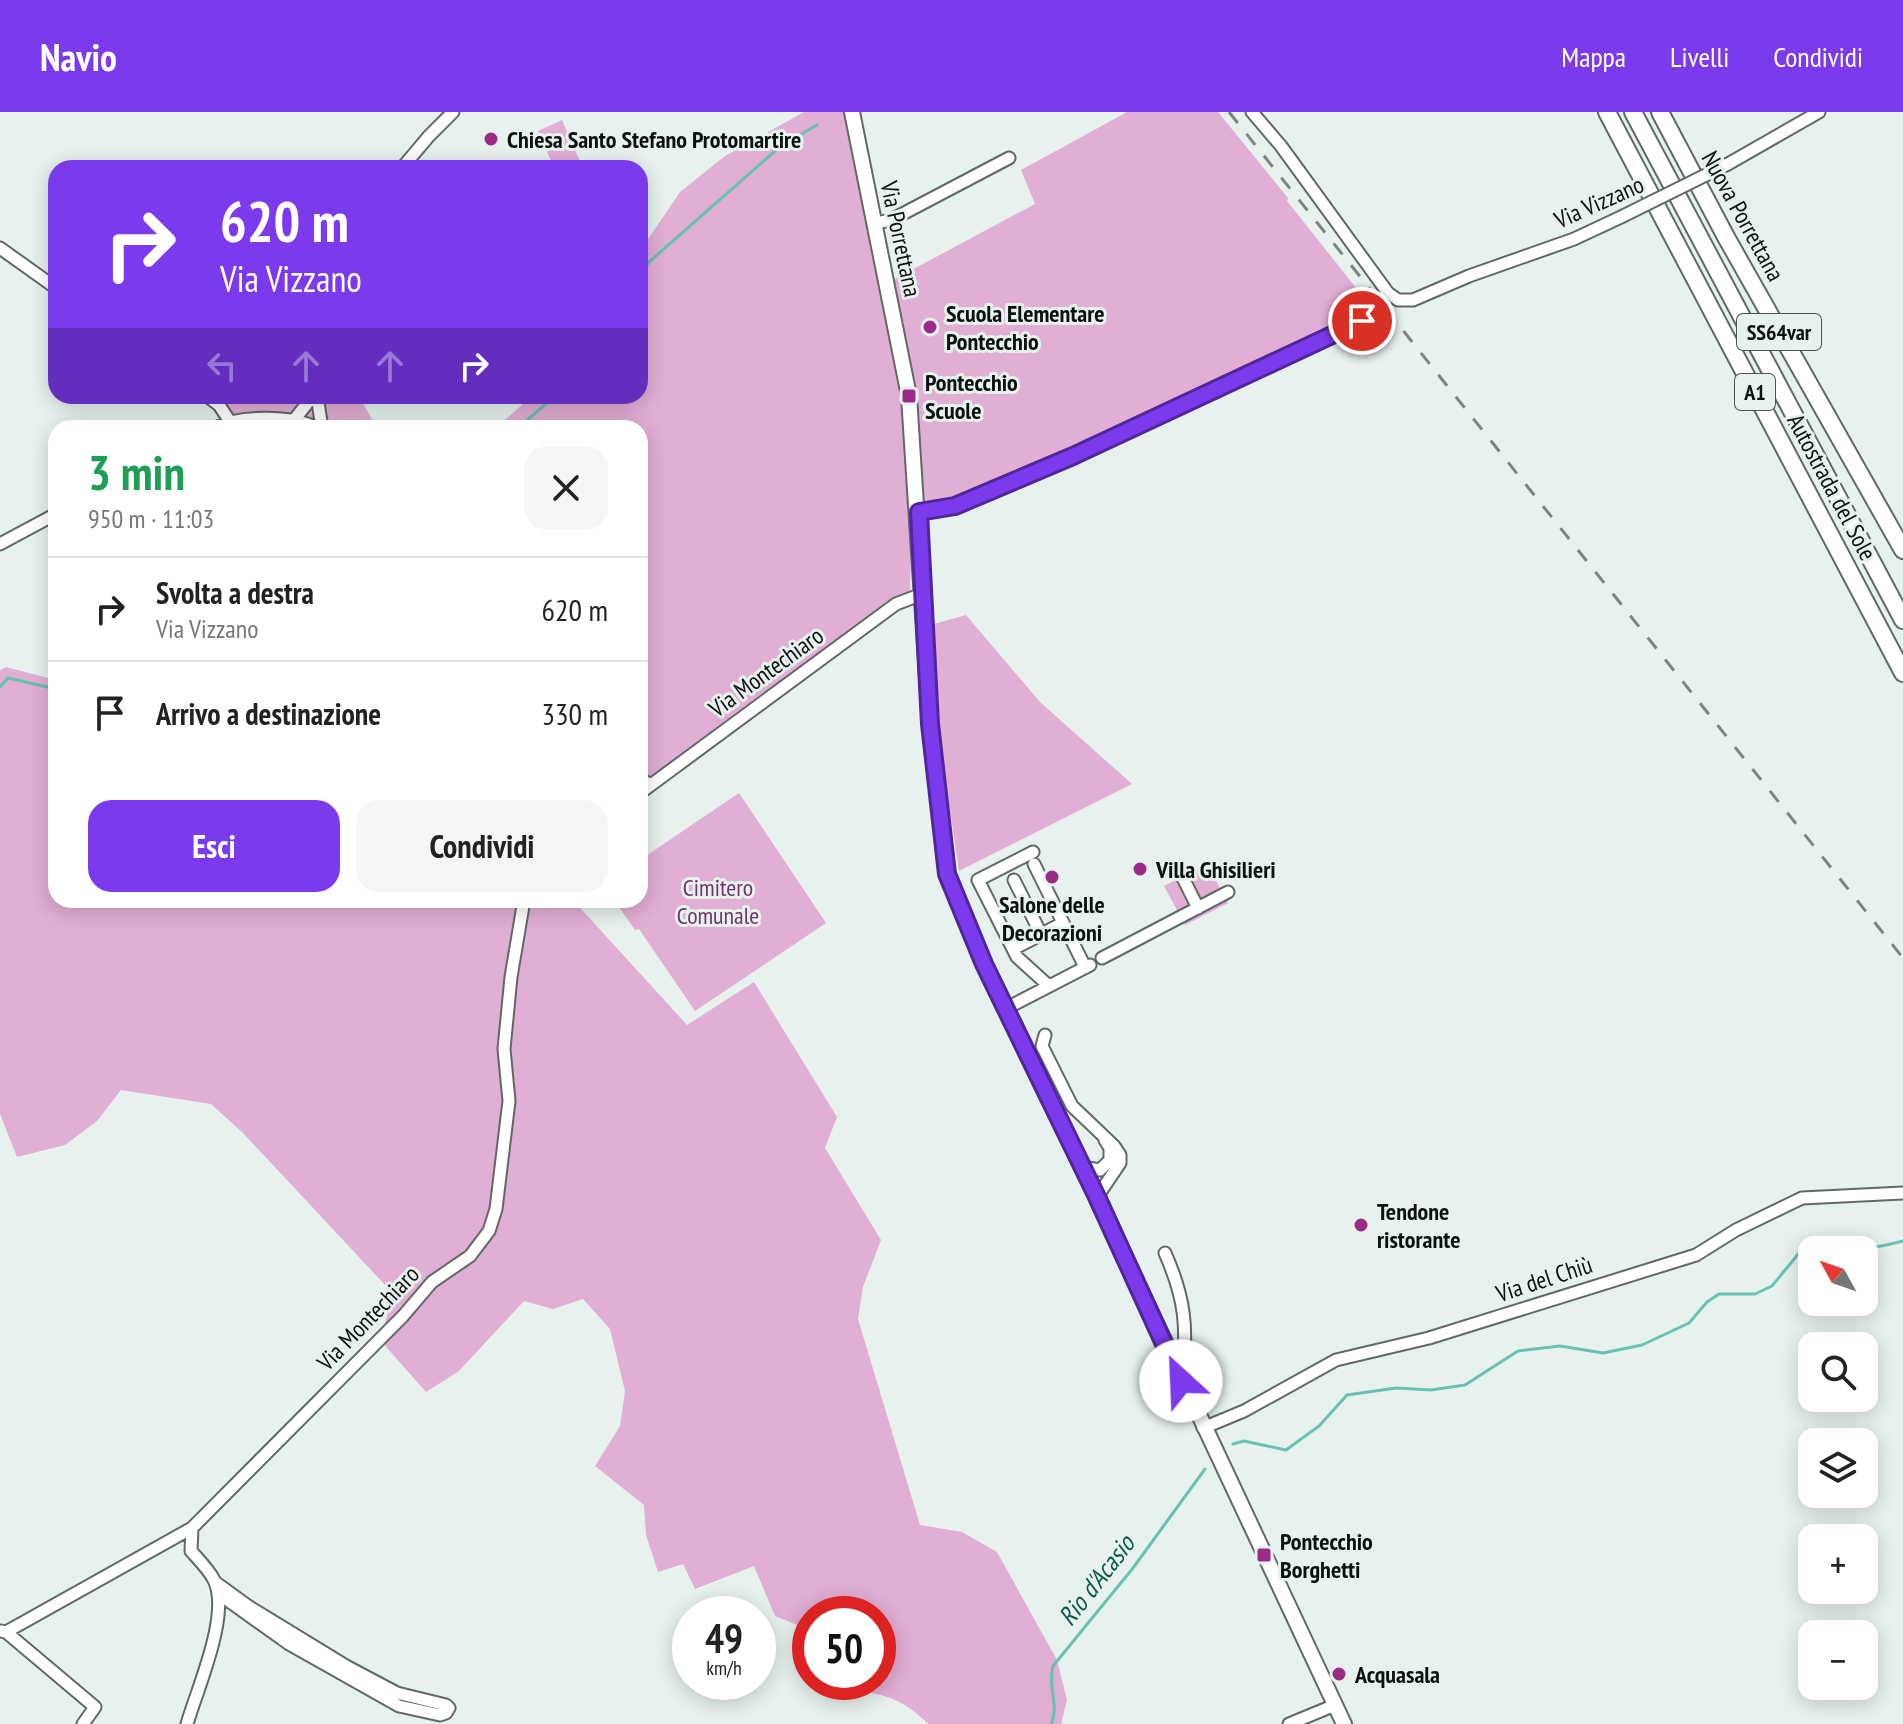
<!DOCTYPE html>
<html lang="it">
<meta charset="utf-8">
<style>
body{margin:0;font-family:"PT Sans Narrow",sans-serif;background:#f6f6f6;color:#222;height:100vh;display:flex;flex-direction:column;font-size:30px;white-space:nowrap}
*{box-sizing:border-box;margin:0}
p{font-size:26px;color:#767676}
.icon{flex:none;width:44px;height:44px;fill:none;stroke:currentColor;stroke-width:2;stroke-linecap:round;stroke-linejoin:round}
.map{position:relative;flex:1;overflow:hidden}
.panel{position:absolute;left:48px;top:308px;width:600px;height:488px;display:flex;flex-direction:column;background:#fff;border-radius:24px;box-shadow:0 4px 20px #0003}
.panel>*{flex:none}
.guide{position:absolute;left:48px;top:48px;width:600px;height:244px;border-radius:24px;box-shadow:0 4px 20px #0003;background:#7c3aed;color:#fff;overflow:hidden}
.needle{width:52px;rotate:310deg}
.tools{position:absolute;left:1798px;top:1124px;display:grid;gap:16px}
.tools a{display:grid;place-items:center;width:80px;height:80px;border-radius:16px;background:#fff;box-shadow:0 4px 20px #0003;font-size:40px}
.speed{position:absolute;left:672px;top:1484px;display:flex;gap:16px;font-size:40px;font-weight:700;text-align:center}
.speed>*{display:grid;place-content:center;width:104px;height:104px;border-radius:50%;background:#fff;box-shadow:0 4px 20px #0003;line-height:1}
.speed small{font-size:20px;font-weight:400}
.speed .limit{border:12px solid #d22;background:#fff;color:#111}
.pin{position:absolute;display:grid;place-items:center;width:68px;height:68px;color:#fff;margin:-34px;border:4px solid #fff;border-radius:50%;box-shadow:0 2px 8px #0007}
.me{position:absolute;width:88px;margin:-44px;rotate:335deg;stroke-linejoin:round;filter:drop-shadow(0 0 6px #0008)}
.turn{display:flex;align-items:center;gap:28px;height:168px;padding:0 40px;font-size:36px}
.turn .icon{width:104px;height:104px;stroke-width:2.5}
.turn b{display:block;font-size:56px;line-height:68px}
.lanes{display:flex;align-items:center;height:76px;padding:0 40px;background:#0003;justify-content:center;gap:40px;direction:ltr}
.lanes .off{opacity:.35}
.round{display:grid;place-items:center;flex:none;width:84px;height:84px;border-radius:24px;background:#f6f6f6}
.headline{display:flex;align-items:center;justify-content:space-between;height:136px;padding:0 40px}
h1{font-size:48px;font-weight:700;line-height:60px;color:#1e9e55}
.action{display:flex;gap:16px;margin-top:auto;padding:16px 40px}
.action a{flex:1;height:92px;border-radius:24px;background:#7c3aed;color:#fff;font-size:32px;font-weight:700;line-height:92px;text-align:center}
.action a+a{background:#f6f6f6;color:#222}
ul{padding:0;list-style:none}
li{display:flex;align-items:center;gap:24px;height:104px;padding:0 40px;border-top:2px solid #e0e0e0}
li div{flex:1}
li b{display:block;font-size:30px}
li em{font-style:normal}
header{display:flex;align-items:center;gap:48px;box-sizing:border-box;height:112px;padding:0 40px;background:#7c3aed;color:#fff}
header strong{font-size:38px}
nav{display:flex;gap:44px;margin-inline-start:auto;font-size:28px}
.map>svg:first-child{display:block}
.green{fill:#e1aed4}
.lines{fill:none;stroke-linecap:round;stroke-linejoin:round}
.stream{stroke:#68c2b0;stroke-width:3}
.minor-casing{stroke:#606967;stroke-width:15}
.major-casing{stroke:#606967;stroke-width:18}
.highway-casing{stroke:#606967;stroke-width:20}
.minor{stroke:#fff;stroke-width:11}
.major{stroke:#fff;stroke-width:14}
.highway{stroke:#fff;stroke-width:16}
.rail{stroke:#7d8583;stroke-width:3;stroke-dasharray:14 14;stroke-linecap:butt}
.minor-bridge-casing{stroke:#606967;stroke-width:15;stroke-linecap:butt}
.minor-bridge{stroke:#fff;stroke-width:11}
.route-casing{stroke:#51269a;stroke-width:20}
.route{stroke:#7c3aed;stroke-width:14}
.poi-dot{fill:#9c2b88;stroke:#e7f2ef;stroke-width:3}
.labels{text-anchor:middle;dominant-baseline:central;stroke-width:6;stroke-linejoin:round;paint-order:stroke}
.shield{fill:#e7f2ef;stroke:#4e5452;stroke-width:2}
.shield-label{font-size:22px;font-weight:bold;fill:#0c100f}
.poi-label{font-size:24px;font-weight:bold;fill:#0c100f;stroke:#e7f2ef;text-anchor:start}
.street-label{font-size:24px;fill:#0c100f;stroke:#e7f2ef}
.park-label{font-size:24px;fill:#773169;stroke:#e7f2ef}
.water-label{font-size:26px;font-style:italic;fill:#0a594d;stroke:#e7f2ef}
</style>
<header>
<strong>Navio</strong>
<nav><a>Mappa</a><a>Livelli</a><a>Condividi</a></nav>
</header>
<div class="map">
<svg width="1903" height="1612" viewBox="0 0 1903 1612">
<rect width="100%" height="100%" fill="#e7f2ef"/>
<path class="green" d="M804 0H859L891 169 1035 92 1021 58 1127 0H1218L1288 86 1287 89 1357 177 1346 188 1358 206 1106 325 961 384 912 397 910 480 640 674V316H496L532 284H640V139L680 80 725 44Z
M562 8 582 54 554 56 538 19Z
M207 284H359L377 316H242L243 311Z
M966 503 1040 590 1132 672 959 759 937 611 934 512Z
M6 555 56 568V788H573L687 913 754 870 837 1005 825 1036 881 1128 863 1175 858 1207 920 1413 962 1420 997 1440 1057 1548 1067 1588 1061 1612H928C903 1586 881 1581 846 1577L845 1570H878V1502H810V1518L775 1504 754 1454 695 1477 683 1452 658 1460 646 1423 644 1393 595 1354 620 1314 625 1279 610 1217 583 1187 553 1197 524 1189 459 1259 426 1280 380 1228 389 1197 386 1174 243 1021 211 992 121 978 97 1009 65 1033 17 1045 0 1002V558Z
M739 681 826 811 695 899 639 817 635 818 614 788H640V748Z
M1207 752 1228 791 1185 813 1164 774Z"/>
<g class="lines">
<path class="stream" d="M640 162 649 150 782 33 817 13
M518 316 555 284
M0 575 8 566 56 577
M1233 1332 1244 1329 1286 1338 1319 1314 1347 1283 1396 1276 1431 1278 1465 1273 1518 1239 1560 1234 1603 1241 1642 1233 1689 1211 1707 1190 1719 1182H1755L1772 1174 1804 1135 1823 1127C1851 1141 1873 1137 1903 1129
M1051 1612C1060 1591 1047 1578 1053 1554L1133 1456 1205 1357"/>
<g class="minor-casing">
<path id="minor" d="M1252 0 1281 34 1388 181 1398 188H1413L1469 164 1574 127 1621 105
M1728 52 1819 0
M402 56 429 24 453 0
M876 111 891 108 1009 46
M0 136 56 176
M1361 211a7 7 0 1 1 14 0a7 7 0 1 1-14 0Z
M207 284 219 293 229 308
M317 284 322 316
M294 308 313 284
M215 316C239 303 292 303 317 316
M919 400 955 394 1073 344 1362 209
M0 432 56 402
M640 666 650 673
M640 681 896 492 922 482
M1033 740 978 768 1017 845 1049 874
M1034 752 1085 855
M1180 760 1198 796
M1014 768 1041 822
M1013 837 1063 811
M1102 846 1228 780
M1005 897 1090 853
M1045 923 1042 934 1072 994 1114 1034 1120 1043V1051L1097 1085
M1082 1055 1100 1058 1110 1048V1036L1105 1028
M1165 1141C1185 1186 1188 1216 1182 1264
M1203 1316 1244 1299 1336 1248 1429 1226 1696 1143 1736 1118 1802 1086 1903 1081
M215 1470 248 1494 346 1554 397 1581 446 1593 449 1596 446 1601 440 1603 399 1594 289 1532 219 1482
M1 1519 6 1520 95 1595 83 1612
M6 1520 192 1416
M187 1612C197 1577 231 1502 214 1468 209 1458 199 1448 191 1439L192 1416 403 1204 432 1170 470 1144 489 1119 496 1097 509 989 504 937 511 865 524 788
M1289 1612 1335 1593"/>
</g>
<g class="major-casing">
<path id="major" d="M852 0 909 284 930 612 947 762 984 852 1097 1085 1344 1612"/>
</g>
<g class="highway-casing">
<path id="highway" d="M1607 0 1903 561
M1633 0 1903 508
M1660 0 1726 125 1903 438"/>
</g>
<use href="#minor" class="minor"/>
<use href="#major" class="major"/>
<use href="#highway" class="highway"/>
<path class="rail" d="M1229 0 1903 846"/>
<g class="minor-bridge-casing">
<path id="minor-bridge" d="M1621 105 1728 52"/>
</g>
<use href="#minor-bridge" class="minor-bridge"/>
</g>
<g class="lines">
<g class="route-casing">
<path id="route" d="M1181 1269 1097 1085 984 852 947 762 930 612 919 400 955 394 1073 344 1362 209"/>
</g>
<use href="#route" class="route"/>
</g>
<g class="poi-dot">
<circle cx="491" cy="27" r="8"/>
<circle cx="930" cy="215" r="8"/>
<rect x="901" y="276" width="16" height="16" rx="4"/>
<circle cx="1140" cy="757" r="8"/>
<circle cx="1052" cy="765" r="8"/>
<circle cx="1361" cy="1113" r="8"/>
<rect x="1256" y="1435" width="16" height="16" rx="4"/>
<circle cx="1339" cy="1562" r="8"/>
</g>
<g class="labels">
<g class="shield">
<rect x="1737" y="202" width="84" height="36" rx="6"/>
<rect x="1735" y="262" width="40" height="36" rx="6"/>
</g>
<g class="shield-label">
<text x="1779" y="220">SS64var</text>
<text x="1755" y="280">A1</text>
</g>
<g class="poi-label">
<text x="507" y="27">Chiesa Santo Stefano Protomartire</text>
<text x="946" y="201">Scuola Elementare<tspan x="946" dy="28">Pontecchio</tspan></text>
<text x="925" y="270">Pontecchio<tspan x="925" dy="28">Scuole</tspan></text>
<text x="1156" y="757">Villa Ghisilieri</text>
<text x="1052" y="792" text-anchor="middle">Salone delle<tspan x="1052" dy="28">Decorazioni</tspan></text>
<text x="1377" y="1099">Tendone<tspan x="1377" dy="28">ristorante</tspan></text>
<text x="1280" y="1429">Pontecchio<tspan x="1280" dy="28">Borghetti</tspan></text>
<text x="1355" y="1562">Acquasala</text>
</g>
<g class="street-label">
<text transform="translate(1599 90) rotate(-24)">Via Vizzano</text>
<text transform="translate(1743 104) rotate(61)">Nuova Porrettana</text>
<text transform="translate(901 127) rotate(78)">Via Porrettana</text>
<text transform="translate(1832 375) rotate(62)">Autostrada del Sole</text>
<text transform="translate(766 560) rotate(-36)">Via Montechiaro</text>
<text transform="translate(1544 1167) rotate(-18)">Via del Chiù</text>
<text transform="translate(368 1206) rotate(-46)">Via Montechiaro</text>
</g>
<g class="park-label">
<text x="718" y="775">Cimitero<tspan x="718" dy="28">Comunale</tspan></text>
</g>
<g class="water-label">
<text transform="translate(1096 1468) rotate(-52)">Rio d'Acasio</text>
</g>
</g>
</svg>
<div class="tools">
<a><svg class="needle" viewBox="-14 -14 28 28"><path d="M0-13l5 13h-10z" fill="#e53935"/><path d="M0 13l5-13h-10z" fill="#767676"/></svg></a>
<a><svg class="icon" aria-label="search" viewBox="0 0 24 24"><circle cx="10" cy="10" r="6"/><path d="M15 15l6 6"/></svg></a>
<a><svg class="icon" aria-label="layers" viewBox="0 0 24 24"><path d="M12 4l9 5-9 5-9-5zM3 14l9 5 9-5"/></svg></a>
<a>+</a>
<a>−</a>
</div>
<div class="speed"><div>49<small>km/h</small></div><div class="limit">50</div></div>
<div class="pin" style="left:1362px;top:209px;background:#d93025"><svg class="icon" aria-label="arrive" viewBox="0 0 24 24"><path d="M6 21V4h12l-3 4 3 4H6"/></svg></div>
<svg class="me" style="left:1181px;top:1269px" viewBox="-20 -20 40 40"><circle r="19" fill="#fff"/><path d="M0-13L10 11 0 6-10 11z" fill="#7c3aed"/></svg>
<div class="guide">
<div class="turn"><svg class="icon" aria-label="right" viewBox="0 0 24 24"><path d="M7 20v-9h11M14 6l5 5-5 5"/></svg><div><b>620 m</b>Via Vizzano</div></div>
<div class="lanes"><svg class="icon off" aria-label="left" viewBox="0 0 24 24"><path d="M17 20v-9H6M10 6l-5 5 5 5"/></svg><svg class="icon off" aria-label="ahead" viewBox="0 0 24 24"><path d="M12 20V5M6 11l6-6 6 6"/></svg><svg class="icon off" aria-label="ahead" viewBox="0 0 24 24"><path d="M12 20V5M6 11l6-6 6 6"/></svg><svg class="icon" aria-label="right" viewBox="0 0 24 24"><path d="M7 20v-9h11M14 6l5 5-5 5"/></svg></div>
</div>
<section class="panel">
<div class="headline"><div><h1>3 min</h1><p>950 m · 11:03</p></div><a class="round"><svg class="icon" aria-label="close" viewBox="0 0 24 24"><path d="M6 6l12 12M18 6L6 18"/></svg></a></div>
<ul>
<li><svg class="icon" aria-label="right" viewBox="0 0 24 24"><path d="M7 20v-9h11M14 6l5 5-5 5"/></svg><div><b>Svolta a destra</b><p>Via Vizzano</p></div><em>620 m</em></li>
<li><svg class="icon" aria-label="arrive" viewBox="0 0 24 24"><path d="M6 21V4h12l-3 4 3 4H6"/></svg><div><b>Arrivo a destinazione</b></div><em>330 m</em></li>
</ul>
<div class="action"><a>Esci</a><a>Condividi</a></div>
</section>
</div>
